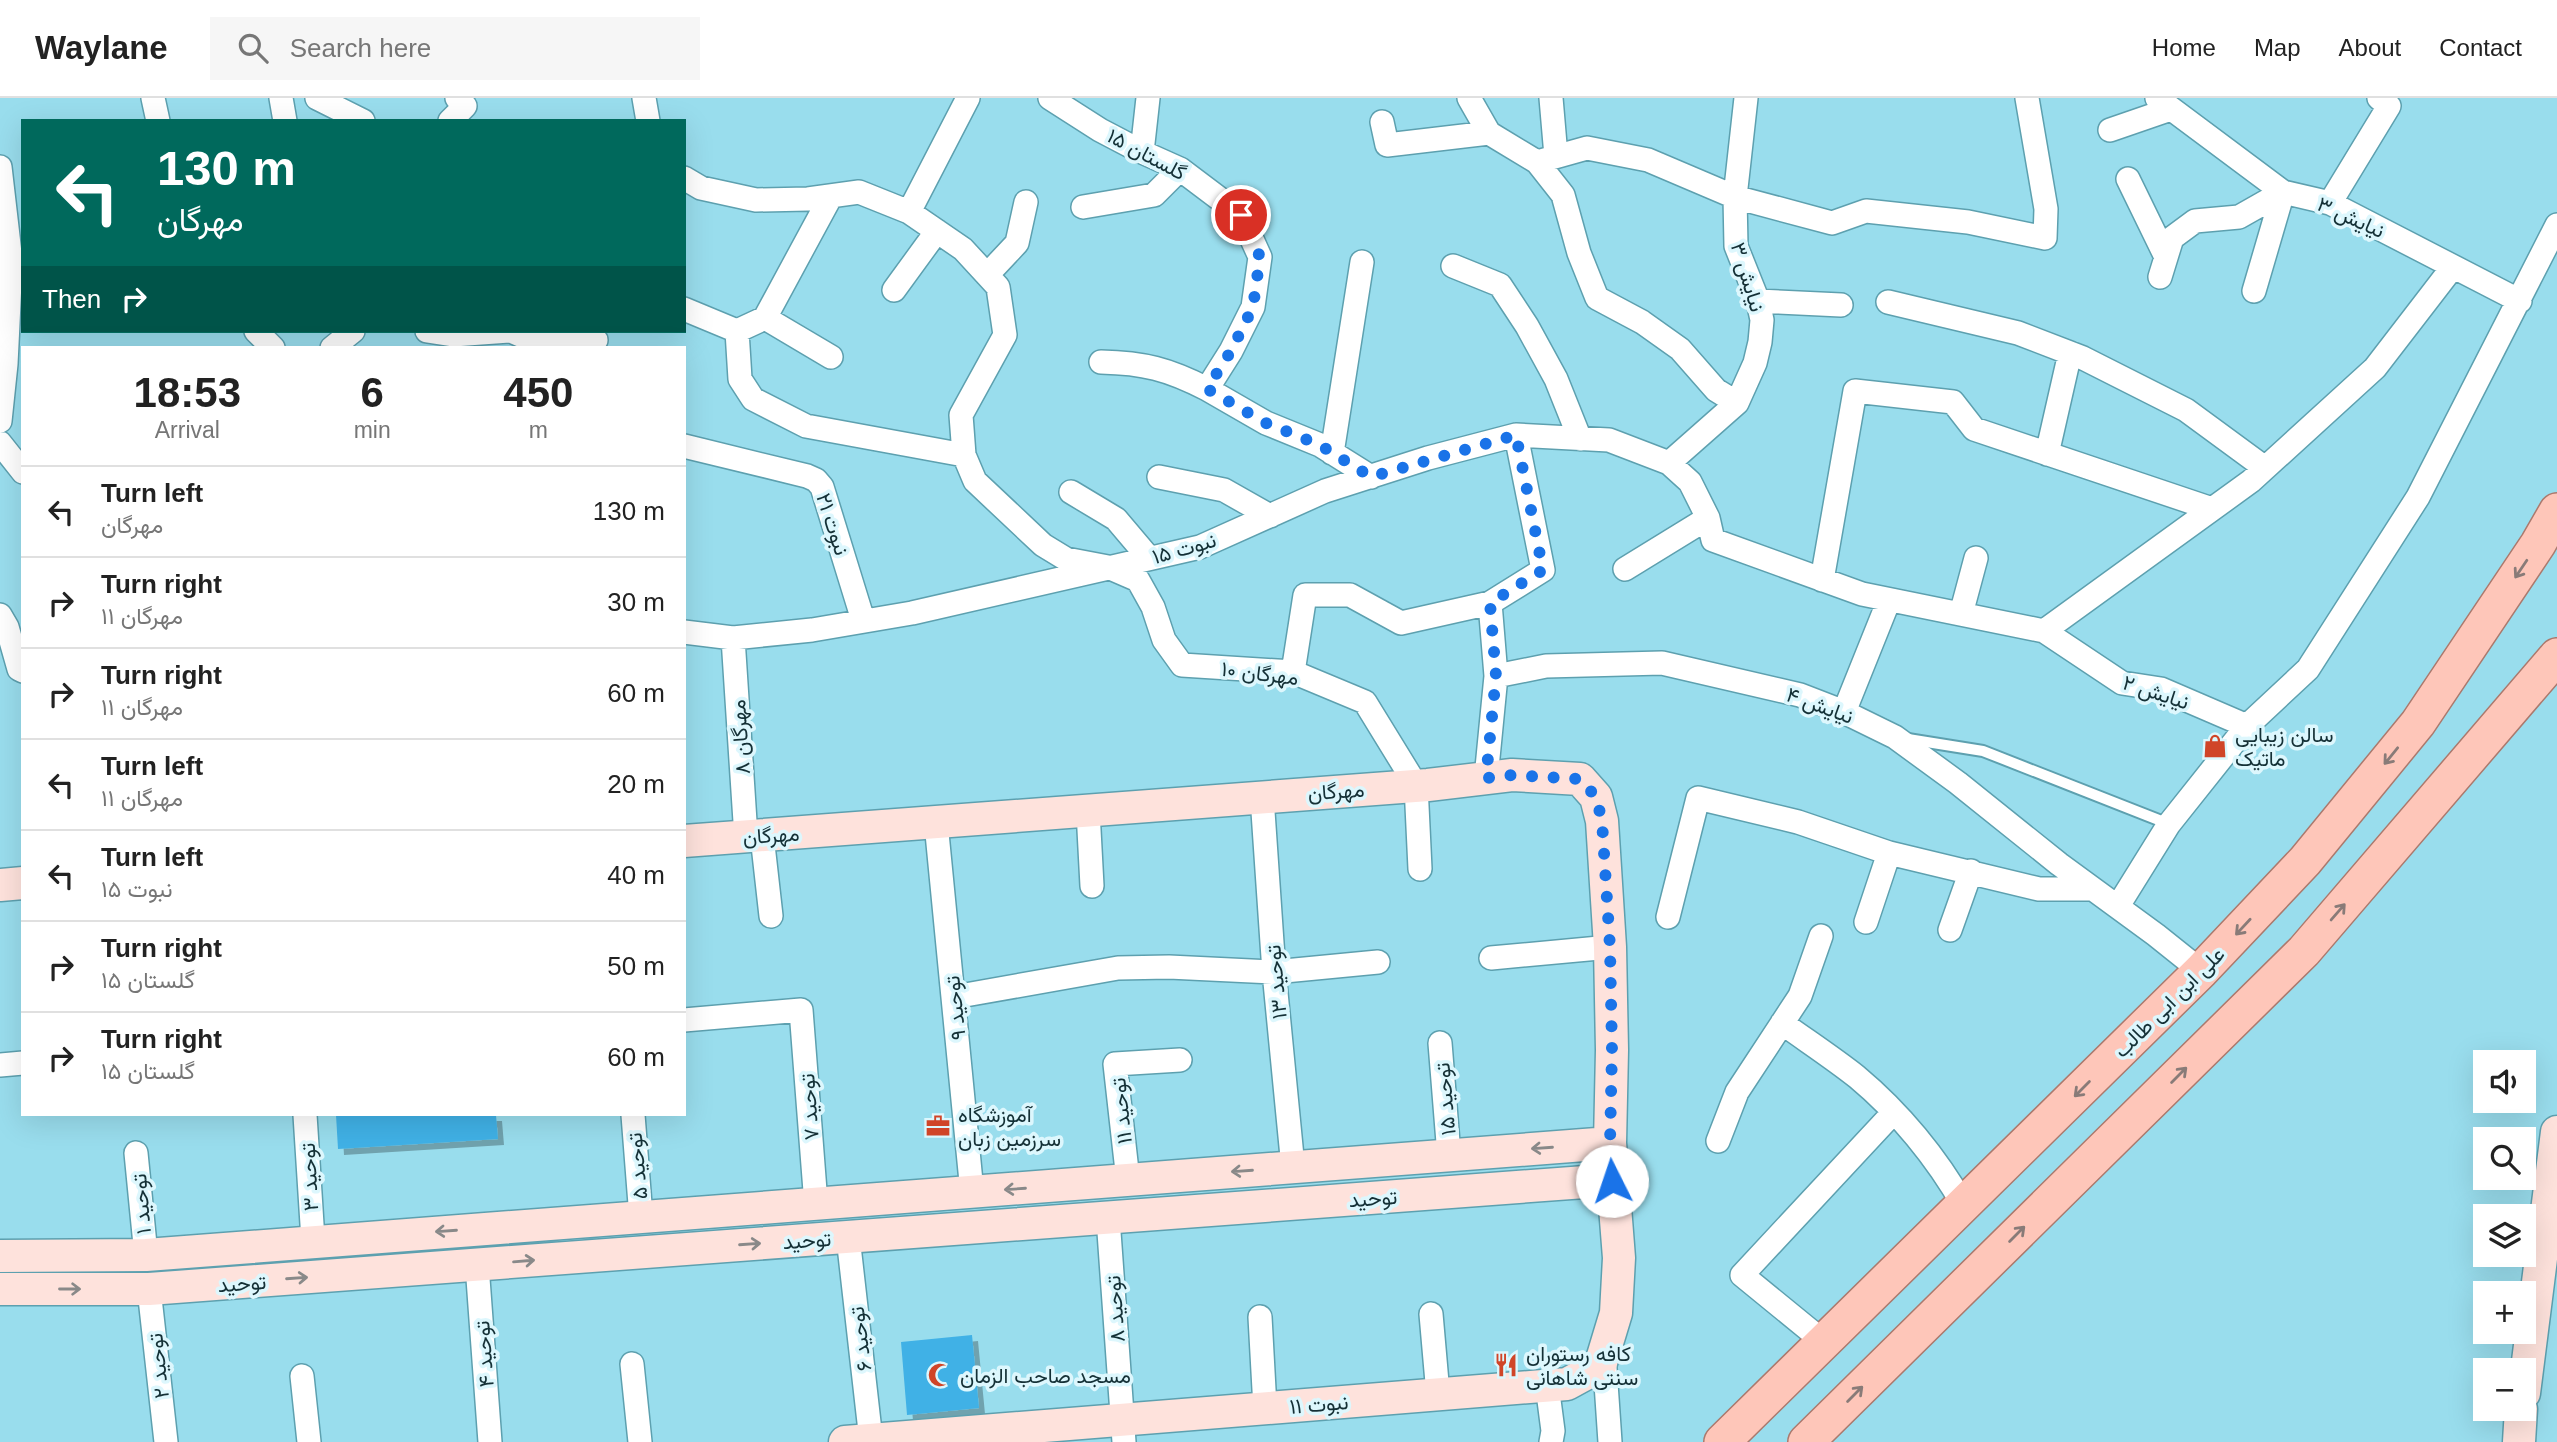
<!DOCTYPE html>
<meta charset="utf-8">
<style>
body{margin:0;font-family:Arial,Vazirmatn,sans-serif;background:#f6f6f6;color:#222;height:100vh;display:flex;flex-direction:column;font-size:26px;white-space:nowrap}
*{box-sizing:border-box;margin:0}
p{font-size:23px;color:#767676}
.icon{flex:none;width:38px;height:38px;fill:none;stroke:currentColor;stroke-width:2;stroke-linecap:round;stroke-linejoin:round}
.map{position:relative;flex:1;overflow:hidden}
.details{position:absolute;left:21px;top:248px;width:665px;height:770px;display:flex;flex-direction:column;background:#fff;border-radius:0px;box-shadow:0 7px 28px #0002}
.details>*{flex:none}
.hud{position:absolute;left:21px;top:21px;width:665px;height:214px;border-radius:0px;box-shadow:0 7px 28px #0002;background:#00695c;color:#fff;overflow:hidden}
.buttons{position:absolute;left:2473px;top:952px;display:grid;gap:14px}
.buttons a{display:grid;place-items:center;width:63px;height:63px;border-radius:0px;background:#fff;box-shadow:0 7px 28px #0002;font-size:35px}
.pin{position:absolute;display:grid;place-items:center;width:60px;height:60px;color:#fff;margin:-30px;border:4px solid #fff;border-radius:50%;box-shadow:0 2px 7px #0007}
.me{position:absolute;width:77px;margin:-38px;rotate:356deg;stroke-linejoin:round;filter:drop-shadow(0 0 5px #0008)}
.turn{display:flex;align-items:center;gap:24px;height:147px;padding:0 21px;font-size:32px}
.turn .icon{width:91px;height:91px;stroke-width:2.5}
.turn b{display:block;font-size:49px;line-height:60px}
.then{display:flex;align-items:center;height:66px;padding:0 21px;background:#0003;gap:14px;font-size:26px}
.eta{display:flex;justify-content:space-evenly;align-items:center;height:119px;text-align:center}
.eta b{font-size:42px;font-weight:700;line-height:49px}
ul{padding:0;list-style:none}
li{display:flex;align-items:center;gap:21px;height:91px;padding:0 21px;border-top:2px solid #e0e0e0}
li div{flex:1}
li b{display:block;font-size:26px}
li em{font-style:normal}
header{display:flex;align-items:center;gap:42px;box-sizing:border-box;height:98px;padding:0 35px;background:#fff;border-bottom:2px solid #e0e0e0}
header strong{font-size:33px}
nav{display:flex;gap:38px;margin-inline-start:auto;font-size:24px}
.search{width:490px;height:63px;background:#f6f6f6;display:flex;align-items:center;gap:18px;box-sizing:border-box;padding:0 24px;border-radius:0px;color:#767676;font-size:26px}
.map>svg:first-child{display:block}
.building{fill:#41b1e6;filter:url(#shadow)}
.lines{fill:none;stroke-linecap:round;stroke-linejoin:round}
.lane-casing{stroke:#5da0af;stroke-width:14}
.street-casing{stroke:#5da0af;stroke-width:26}
.secondary-casing{stroke:#5da0af;stroke-width:35}
.primary-casing{stroke:#ab796d;stroke-width:38}
.lane{stroke:#fff;stroke-width:10}
.street{stroke:#fff;stroke-width:23}
.secondary{stroke:#fee2dc;stroke-width:32}
.primary{stroke:#fec6b9;stroke-width:35}
.oneway{stroke:#897b78}
.oneway2{stroke:#898989}
.route{stroke:#1a73e8;stroke-width:12;stroke-dasharray:0 21.6}
.labels{text-anchor:middle;dominant-baseline:central;stroke-width:7;stroke-linejoin:round;paint-order:stroke}
.street-label{font-size:21px;fill:#143036;stroke:#ddf7fd}
.poi-label{font-size:21px;fill:#143036;stroke:#ddf7fd;text-anchor:start}
</style>
<header>
<strong>Waylane</strong>
<div class="search"><svg class="icon" aria-label="search" viewBox="0 0 24 24"><circle cx="10" cy="10" r="6"/><path d="M15 15l6 6"/></svg>Search here</div>
<nav><a>Home</a><a>Map</a><a>About</a><a>Contact</a></nav>
</header>
<div class="map">
<svg width="2557" height="1344" viewBox="0 0 2557 1344">
<defs>
<filter id="shadow"><feDropShadow dx="6" dy="6" stdDeviation="0" flood-color="#0004"/></filter>
</defs>
<rect width="100%" height="100%" fill="#99dded"/>
<path class="building" d="M336 1017H496L498 1041 338 1051Z
M972 1237 979 1310 907 1317 901 1244Z"/>
<g class="lines">
<g class="lane-casing">
<path id="lane" d="M1908 641 1983 653 2169 726"/>
</g>
<g class="street-casing">
<path id="street" d="M153 0 158 23
M281 0 285 23
M317 0 363 23
M644 0 648 23
M1050 0 1100 32 1142 54 1180 71 1241 117 1260 159 1253 209 1231 253 1207 291 1266 325 1320 347 1371 379
M1469 0 1489 35 1537 64 1563 97 1579 155 1597 200 1642 224 1680 251 1716 292 1737 305
M1551 0 1556 58
M2157 0 2283 94 2330 105 2520 203
M450 23 465 8 457 0
M1382 24 1387 47 1489 35
M2110 32 2171 11
M1142 54 1148 0
M1537 64 1587 50 1648 62 1735 99 1832 125 1866 113 1968 124 2045 140 2046 111 2027 0
M0 69 11 164 6 266 0 323
M684 80 701 90 756 102 808 101 859 94 909 114 963 151 998 189 1005 237 961 317 964 357 975 383 1043 447 1066 461 1108 469 1138 482 1153 509 1164 542 1182 567 1293 574 1365 604 1416 687 1420 771
M2128 81 2166 159
M2330 105 2389 8 2379 0
M1083 109 1154 97 1180 71
M909 114 968 0
M1453 168 1500 187 1527 228 1556 281 1580 341
M987 177 1017 145 1026 104
M2160 179 2172 140 2195 123 2239 119 2283 94
M894 192 937 133
M2254 193 2283 94
M1758 203 1841 207
M1888 204 2018 235 2083 260 2186 312 2265 370
M684 211 737 233 740 281 753 301 806 328 964 357
M765 220 831 259
M256 233 273 250
M427 233 453 237 511 233 527 240 596 242
M737 233 765 220 831 98
M332 250 353 233
M1101 264C1144 265 1168 271 1207 291
M0 345 23 374
M684 348 807 378 816 382 822 389 863 522
M1332 355 1362 164
M2047 356 2070 255
M1669 365 1737 305 1755 265 1760 244 1762 222 1758 203 1736 148 1735 99 1746 0
M1159 379 1224 392 1270 418
M1071 394 1116 421 1149 460
M1625 471 1708 420
M1822 482 1855 293 1953 304 1974 331 2212 411
M1961 516 1976 460
M0 517 7 529 19 571 23 573
M2044 533 2251 383 2375 270 2452 170
M684 534 733 540 812 532 912 515 1200 449 1325 393 1428 360 1516 337 1609 342 1669 365 1690 384 1708 420 1713 442 1862 496 2044 533 2122 585 2161 591 2247 628 2308 571 2418 399 2557 127
M733 540 746 739
M1293 574 1305 497H1350L1401 525 1490 505
M1496 578 1546 568 1662 565 1800 597 1844 614 1895 639 1958 685 2059 766 2156 837 2201 873
M1844 614 1889 502
M1486 680 1496 578 1490 505 1543 472 1516 337
M1262 699 1274 874 1293 1069
M1088 713 1092 788
M936 725 972 1094
M762 738 771 818
M2118 808 2169 726 2247 628
M1668 819 1698 700 1798 724 1889 755 2039 791H2093
M1866 824 1889 755
M1950 832 1971 773
M1491 860 1610 849
M954 899 1118 870 1169 869 1274 874 1378 864
M684 922 801 912 816 1106
M1782 925C1807 943 1833 960 1857 979 1899 1014 1937 1060 1964 1108
M1440 945 1449 1057
M0 967 23 965
M305 1017 313 1142
M633 1017 641 1119
M1718 1043 1737 994 1800 898 1821 838
M136 1055 146 1157
M1128 1082 1115 966 1180 962
M1108 1120 1124 1344
M848 1139 871 1342
M477 1167 490 1344
M149 1191 166 1344
M1431 1216 1438 1296
M1260 1219 1265 1310
M1824 1244 1742 1177 1893 1015
M1604 1256 1610 1344
M632 1266 640 1344
M302 1278 309 1344
M1547 1287 1553 1333 1551 1344"/>
</g>
<g class="secondary-casing">
<path id="secondary" d="M684 743 1428 687 1512 677 1580 681 1596 699 1602 723 1610 849 1612 952 1610 1045 1619 1160 1616 1215 1600 1268 1567 1286 845 1344
M0 787 23 785
M0 1158 146 1157 1610 1045
M1 1191H149L1612 1082
M2524 1295 2557 1034
M2519 1344 2521 1311"/>
</g>
<g class="primary-casing">
<path id="primary" d="M1722 1344 2201 873 2305 763 2418 625 2538 446 2557 413
M1806 1344 2304 853 2557 558"/>
</g>
<use href="#lane" class="lane"/>
<use href="#street" class="street"/>
<use href="#secondary" class="secondary"/>
<use href="#primary" class="primary"/>
</g>
<defs><path id="oneway-shaft" d="M-6 0H5M1.5-3L5.5 0L1.5 3" fill="none" stroke-width="1.6" stroke-linecap="round" stroke-linejoin="round" transform="scale(1.75)"/></defs>
<g class="oneway">
<use href="#oneway-shaft" transform="translate(2521 471) rotate(124)"/>
<use href="#oneway-shaft" transform="translate(2391 658) rotate(129)"/>
<use href="#oneway-shaft" transform="translate(2338 814) rotate(-49)"/>
<use href="#oneway-shaft" transform="translate(2243 829) rotate(133)"/>
<use href="#oneway-shaft" transform="translate(2179 977) rotate(-45)"/>
<use href="#oneway-shaft" transform="translate(2082 991) rotate(135)"/>
<use href="#oneway-shaft" transform="translate(2017 1136) rotate(-45)"/>
<use href="#oneway-shaft" transform="translate(1855 1296) rotate(-45)"/>
</g>
<g class="oneway2">
<use href="#oneway-shaft" transform="translate(1542 1050) rotate(176)"/>
<use href="#oneway-shaft" transform="translate(1242 1073) rotate(176)"/>
<use href="#oneway-shaft" transform="translate(1015 1091) rotate(176)"/>
<use href="#oneway-shaft" transform="translate(446 1133) rotate(176)"/>
<use href="#oneway-shaft" transform="translate(750 1146) rotate(-4)"/>
<use href="#oneway-shaft" transform="translate(524 1163) rotate(-5)"/>
<use href="#oneway-shaft" transform="translate(297 1180) rotate(-4)"/>
<use href="#oneway-shaft" transform="translate(70 1191)"/>
</g>
<g class="lines">
<path class="route" d="M1241 117 1260 159 1253 209 1231 253 1207 291 1266 325 1320 347 1371 379 1516 337 1543 472 1490 505 1496 578 1486 680 1512 677 1580 681 1596 699 1602 723 1610 849 1612 952 1610 1045 1612 1083"/>
</g>
<defs>
<g id="shop-bare" transform="scale(1.89)"><path d="M-5-2.5h2.3a2.7 3.5 0 0 1 5.4 0H5L5.5 6h-11ZM-1.5-2.5h3a1.5 2.3 0 0 0-3 0Z" fill="#d04528" stroke="#ddf7fd" stroke-width="2.5" paint-order="stroke"/></g>
<g id="office-bare" transform="scale(1.89)"><path d="M-6-3h4V-5.5h4V-3h4V5H-6ZM-1-4.5V-3h2v-1.5ZM-6 0V1H6V0Z" fill="#d04528" stroke="#ddf7fd" stroke-width="2.5" paint-order="stroke"/></g>
<g id="restaurant-bare" transform="scale(1.89)"><path d="M-5-6h1v4h1v-4h1v4h1v-4h1v5L-1.5 .5V6h-2V.5L-5-1ZM5-6V6H3V1.5H1.5Q1.5-4 5-6Z" fill="#d04528" stroke="#ddf7fd" stroke-width="2.5" paint-order="stroke"/></g>
<g id="mosque-bare" transform="scale(1.89)"><path d="M3.5-4.9A6 6 0 1 0 3.5 4.9A5 5 0 1 1 3.5-4.9Z" fill="#d04528" stroke="#ddf7fd" stroke-width="2.5" paint-order="stroke"/></g>
</defs>
<g fill-rule="evenodd">
<use href="#shop-bare" x="2215" y="648"/>
<use href="#office-bare" x="938" y="1028"/>
<use href="#restaurant-bare" x="1506" y="1267"/>
<use href="#mosque-bare" x="940" y="1277"/>
</g>
<g class="labels">
<g class="street-label">
<text transform="translate(1147 56) rotate(28)">گلستان ۱۵</text>
<text transform="translate(2351 119) rotate(24)">نیایش ۳</text>
<text transform="translate(1748 179) rotate(73)">نیایش ۳</text>
<text transform="translate(833 426) rotate(72)">نبوت ۲۱</text>
<text transform="translate(1184 450) rotate(-16)">نبوت ۱۵</text>
<text transform="translate(1260 575) rotate(7)">مهرگان ۱۰</text>
<text transform="translate(2156 594) rotate(18)">نیایش ۲</text>
<text transform="translate(1820 607) rotate(20)">نیایش ۴</text>
<text transform="translate(740 639) rotate(-94)">مهرگان ۸</text>
<text transform="translate(1336 693) rotate(-4)">مهرگان</text>
<text transform="translate(771 737) rotate(-4)">مهرگان</text>
<text transform="translate(1276 884) rotate(-95)">توحید ۱۳</text>
<text transform="translate(2169 904) rotate(-45)">علی ابن ابی طالب</text>
<text transform="translate(955 910) rotate(-96)">توحید ۹</text>
<text transform="translate(1445 1001) rotate(-95)">توحید ۱۵</text>
<text transform="translate(809 1009) rotate(-94)">توحید ۷</text>
<text transform="translate(1121 1013) rotate(-96)">توحید ۱۱</text>
<text transform="translate(637 1068) rotate(-95)">توحید ۵</text>
<text transform="translate(309 1079) rotate(-93)">توحید ۳</text>
<text transform="translate(1373 1100) rotate(-4)">توحید</text>
<text transform="translate(141 1106) rotate(-95)">توحید ۱</text>
<text transform="translate(807 1142) rotate(-4)">توحید</text>
<text transform="translate(242 1185) rotate(-4)">توحید</text>
<text transform="translate(1115 1211) rotate(-94)">توحید ۸</text>
<text transform="translate(860 1241) rotate(-97)">توحید ۶</text>
<text transform="translate(484 1256) rotate(-94)">توحید ۴</text>
<text transform="translate(158 1268) rotate(-96)">توحید ۲</text>
<text transform="translate(1319 1306) rotate(-5)">نبوت ۱۱</text>
</g>
<g class="poi-label">
<text x="2235" y="636">سالن زیبایی<tspan x="2235" dy="24">ماتیک</tspan></text>
<text x="958" y="1016">آموزشگاه<tspan x="958" dy="24">سرزمین زبان</tspan></text>
<text x="1526" y="1255">کافه رستوران<tspan x="1526" dy="24">سنتی شاهانی</tspan></text>
<text x="960" y="1277">مسجد صاحب الزمان</text>
</g>
</g>
</svg>
<div class="buttons">
<a><svg class="icon" aria-label="sound" viewBox="0 0 24 24"><path d="M4 9h4l5-4v14l-5-4H4zM17 9q2 3 0 6"/></svg></a>
<a><svg class="icon" aria-label="search" viewBox="0 0 24 24"><circle cx="10" cy="10" r="6"/><path d="M15 15l6 6"/></svg></a>
<a><svg class="icon" aria-label="layers" viewBox="0 0 24 24"><path d="M12 4l9 5-9 5-9-5zM3 14l9 5 9-5"/></svg></a>
<a>+</a>
<a>−</a>
</div>
<div class="pin" style="left:1241px;top:117px;background:#d93025"><svg class="icon" aria-label="arrive" viewBox="0 0 24 24"><path d="M6 21V4h12l-3 4 3 4H6"/></svg></div>
<svg class="me" style="left:1612px;top:1083px" viewBox="-20 -20 40 40"><circle r="19" fill="#fff"/><path d="M0-13L10 11 0 6-10 11z" fill="#1a73e8"/></svg>
<div class="hud">
<div class="turn"><svg class="icon" aria-label="left" viewBox="0 0 24 24"><path d="M17 20v-9H6M10 6l-5 5 5 5"/></svg><div><b>130 m</b>مهرگان</div></div>
<div class="then">Then<svg class="icon" aria-label="right" viewBox="0 0 24 24"><path d="M7 20v-9h11M14 6l5 5-5 5"/></svg></div>
</div>
<section class="details">
<div class="eta">
<div><b>18:53</b><p>Arrival</p></div>
<div><b>6</b><p>min</p></div>
<div><b>450</b><p>m</p></div>
</div>
<ul>
<li><svg class="icon" aria-label="left" viewBox="0 0 24 24"><path d="M17 20v-9H6M10 6l-5 5 5 5"/></svg><div><b>Turn left</b><p>مهرگان</p></div><em>130 m</em></li>
<li><svg class="icon" aria-label="right" viewBox="0 0 24 24"><path d="M7 20v-9h11M14 6l5 5-5 5"/></svg><div><b>Turn right</b><p>مهرگان ۱۱</p></div><em>30 m</em></li>
<li><svg class="icon" aria-label="right" viewBox="0 0 24 24"><path d="M7 20v-9h11M14 6l5 5-5 5"/></svg><div><b>Turn right</b><p>مهرگان ۱۱</p></div><em>60 m</em></li>
<li><svg class="icon" aria-label="left" viewBox="0 0 24 24"><path d="M17 20v-9H6M10 6l-5 5 5 5"/></svg><div><b>Turn left</b><p>مهرگان ۱۱</p></div><em>20 m</em></li>
<li><svg class="icon" aria-label="left" viewBox="0 0 24 24"><path d="M17 20v-9H6M10 6l-5 5 5 5"/></svg><div><b>Turn left</b><p>نبوت ۱۵</p></div><em>40 m</em></li>
<li><svg class="icon" aria-label="right" viewBox="0 0 24 24"><path d="M7 20v-9h11M14 6l5 5-5 5"/></svg><div><b>Turn right</b><p>گلستان ۱۵</p></div><em>50 m</em></li>
<li><svg class="icon" aria-label="right" viewBox="0 0 24 24"><path d="M7 20v-9h11M14 6l5 5-5 5"/></svg><div><b>Turn right</b><p>گلستان ۱۵</p></div><em>60 m</em></li>
</ul>
</section>
</div>
